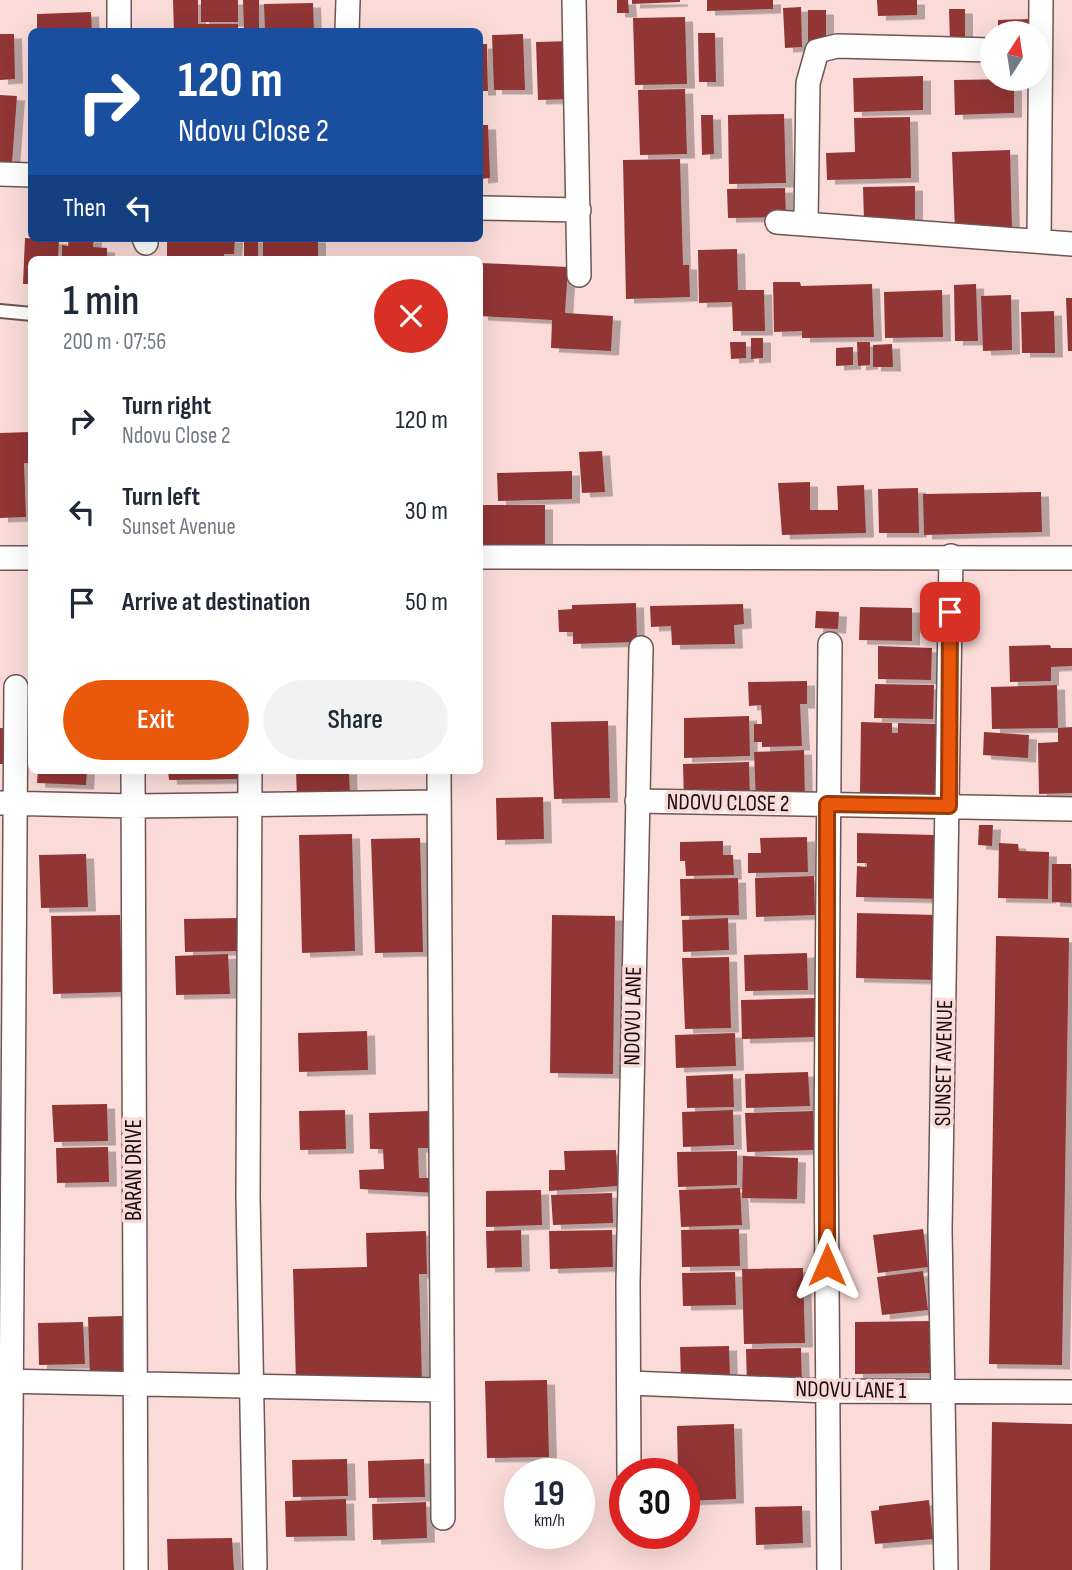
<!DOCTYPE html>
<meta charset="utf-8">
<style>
body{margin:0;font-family:"Sofia Sans Condensed",sans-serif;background:#f2f2f3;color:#1f2937;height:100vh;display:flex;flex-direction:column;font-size:26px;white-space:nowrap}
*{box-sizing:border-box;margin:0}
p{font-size:23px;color:#747a83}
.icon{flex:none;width:38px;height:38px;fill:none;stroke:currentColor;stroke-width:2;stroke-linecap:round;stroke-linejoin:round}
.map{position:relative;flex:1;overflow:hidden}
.drawer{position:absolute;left:28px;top:256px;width:455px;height:518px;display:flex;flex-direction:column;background:#fff;border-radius:10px;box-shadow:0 7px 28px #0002}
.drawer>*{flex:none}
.guide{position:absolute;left:28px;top:28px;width:455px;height:214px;border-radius:10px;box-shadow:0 7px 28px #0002;background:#1a4fa0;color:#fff;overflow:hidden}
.needle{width:46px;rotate:12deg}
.buttons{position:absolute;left:980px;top:21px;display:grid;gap:14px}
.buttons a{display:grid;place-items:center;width:70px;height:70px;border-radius:50%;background:#fff;box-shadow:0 7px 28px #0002;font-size:35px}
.speed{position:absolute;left:504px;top:1458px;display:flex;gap:14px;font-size:35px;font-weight:700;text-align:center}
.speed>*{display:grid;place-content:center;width:91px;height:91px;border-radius:50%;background:#fff;box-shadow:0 7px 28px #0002;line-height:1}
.speed small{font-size:18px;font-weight:400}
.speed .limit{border:10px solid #d22;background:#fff;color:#111}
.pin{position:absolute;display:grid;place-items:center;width:60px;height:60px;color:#fff;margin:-30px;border-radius:14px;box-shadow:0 4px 10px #0006}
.me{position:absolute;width:77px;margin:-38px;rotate:0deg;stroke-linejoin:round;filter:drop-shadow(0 0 5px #0008)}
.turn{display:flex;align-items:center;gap:24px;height:147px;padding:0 35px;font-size:32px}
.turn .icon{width:91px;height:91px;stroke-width:2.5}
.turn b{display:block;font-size:49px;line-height:60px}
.then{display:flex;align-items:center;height:66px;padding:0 35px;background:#0003;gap:14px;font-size:26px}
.round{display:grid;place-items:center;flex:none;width:74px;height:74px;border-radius:37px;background:#f2f2f3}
.summary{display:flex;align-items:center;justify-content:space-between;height:119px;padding:0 35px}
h1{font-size:42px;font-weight:600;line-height:52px}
.primary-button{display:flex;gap:14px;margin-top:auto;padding:14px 35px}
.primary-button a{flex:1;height:80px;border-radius:42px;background:#ea580c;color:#fff;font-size:28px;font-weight:600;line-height:80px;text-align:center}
.primary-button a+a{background:#f2f2f3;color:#1f2937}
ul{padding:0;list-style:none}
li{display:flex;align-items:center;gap:21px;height:91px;padding:0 35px}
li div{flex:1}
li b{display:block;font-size:26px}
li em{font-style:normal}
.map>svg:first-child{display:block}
.building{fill:#913636;filter:url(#shadow)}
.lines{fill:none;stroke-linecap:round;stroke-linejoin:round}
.lane-casing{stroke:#6f5553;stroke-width:16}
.street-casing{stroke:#6f5553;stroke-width:26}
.lane{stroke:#fff;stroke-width:12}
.street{stroke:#fff;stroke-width:23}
.route-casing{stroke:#983908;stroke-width:18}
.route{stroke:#ea580c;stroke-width:12}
.labels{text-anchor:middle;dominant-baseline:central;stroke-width:7;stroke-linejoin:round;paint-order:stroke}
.street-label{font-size:23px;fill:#180e0e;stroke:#fadbd8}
</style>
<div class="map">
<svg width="1072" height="1570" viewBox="0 0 1072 1570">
<defs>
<filter id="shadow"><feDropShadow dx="8" dy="4.5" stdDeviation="0" flood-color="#0004"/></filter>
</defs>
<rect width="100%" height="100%" fill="#fadbd8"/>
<path class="building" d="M173 0H198V24H238V32H174Z
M201 0H238V22H201Z
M243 0H259V31H244Z
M617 0H628L629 13H617Z
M632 0H680V2L632 4Z
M707 0H773V9L707 11Z
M877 0H917V15L878 16Z
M313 3 314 32H265L264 4Z
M801 7 802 47 785 48 783 8Z
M949 9H965V43H950Z
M808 10H826V44L808 45Z
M91 12 92 32H37V14Z
M685 17 687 84 635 85 633 18Z
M1029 19V33H998V20Z
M698 33H715L716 82H699Z
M0 34H14L15 79 0 80Z
M523 34 525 90H494L492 35Z
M573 41 574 99 538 100 536 42Z
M480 44H487L488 91H480Z
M923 76V110L854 112 853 78Z
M1014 79V113L955 115 954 80Z
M685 89 687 154 640 155 638 90Z
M0 95 17 96 12 163 0 162Z
M784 114 786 183 729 184 728 115Z
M701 115H713L714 154 702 155Z
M910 117 911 178 827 180 826 153 855 152 854 118Z
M480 125H488L490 178 480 179Z
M1010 150 1012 230 955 231 952 152Z
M680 159 683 265H689L690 297 626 299 623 160Z
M915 186V219L864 221 863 187Z
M785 188 786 217 728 218 727 189Z
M25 238 59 240 58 259H32V284H23Z
M69 238H94L93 247 107 248V259H62V245L68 246Z
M167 238H235L234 254H224V259H167Z
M244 238H258V257H244Z
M263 238H318V259H263Z
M737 249 738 290H764L765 331H733L732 302 699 303 698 250Z
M480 263 568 267 565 313 613 316 611 351 551 348 552 320 480 316Z
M773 282H800L801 286 872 284 874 337 802 338V331L774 332Z
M976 284 978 341H955L954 285Z
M942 290 943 337 885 338 884 292Z
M1011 295 1012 350 983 351 981 296Z
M1066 298H1072V351H1068Z
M1054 311 1055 353H1022L1021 312Z
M751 338H763V358L751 359Z
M730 342H746V358L731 359Z
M857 342H870V365L858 366Z
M892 344 893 367H873V345Z
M853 347V365L836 366V348Z
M30 432 31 463H24L26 517 0 518V433Z
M602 451 605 492 582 493 579 452Z
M572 471V499L498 501 497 473Z
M810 482V510H838L837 486 864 485 866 533 782 535 778 483Z
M918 488 919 533H879L878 489Z
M1041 492 1042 532 924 535 923 494Z
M480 505H545V544H480Z
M636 603 637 642 573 644V632H559L558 610 572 609V605Z
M743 604 744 624 734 625 735 644 672 645 671 626 651 627 650 606Z
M860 607 912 608V641L859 640Z
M816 611 839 612 838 629 815 628Z
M1050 645 1051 648H1072V666L1051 667V681L1010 682 1009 646Z
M878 646 932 648 931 680 878 679Z
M807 681V704H800L802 746 762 747V742H754V724H762L761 705 749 706 748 682Z
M875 684 934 685 933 719 874 718Z
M1057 685 1058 728 992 729 991 687Z
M749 716 750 756 684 758V718Z
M608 721 610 798 554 799 551 722Z
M861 722 892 723V733H898V723L937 724 935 795 860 793Z
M1072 727V793L1039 794 1038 743 1058 742V728Z
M0 728H3L4 764H0Z
M984 732 1029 735 1028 758 983 755Z
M804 750 805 800 756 801 754 752Z
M749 762 750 800 684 802 683 764Z
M38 770H87L86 785 37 783Z
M168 770H247V779L169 780Z
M296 770H349L350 798 297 799Z
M543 797 544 839 497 840 496 798Z
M979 825H993L992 846 978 845Z
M857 833 935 835 942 899 856 897 857 866 867 867V863H857Z
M352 834 355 951 302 953 299 835Z
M807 837 808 872 748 873V853H761L760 838Z
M420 838 423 952 375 953 371 839Z
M723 841V855H733L734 875 686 876 685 861H680V842Z
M999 843 1018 844 1019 851 1049 852 1048 899 998 898Z
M86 854 88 907 41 908 39 855Z
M1052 864H1071V903L1052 902Z
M814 876 815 915 756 917 755 878Z
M738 878 739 915 681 916 680 879Z
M857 913 937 915 936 980 856 978Z
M120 915 122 992 53 994 51 916Z
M552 915 615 916 613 1074 550 1073Z
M239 918 240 951 185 952 184 919Z
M728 918 729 950 683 952 682 920Z
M996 936 1069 938 1062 1365 989 1364Z
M807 953 808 990 745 991 744 955Z
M228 954 230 994 176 995 175 956Z
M729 957 731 1028 685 1029 682 958Z
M816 998 817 1037 742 1039 741 1000Z
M367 1031 368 1070 299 1072 298 1033Z
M735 1033 736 1066 676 1068 675 1035Z
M808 1072 810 1106 746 1108 745 1074Z
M733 1074 734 1107 687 1108 686 1076Z
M107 1104 108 1141 54 1142 52 1105Z
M345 1110 346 1149 300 1150 299 1111Z
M733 1110 734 1145 683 1147 682 1112Z
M430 1111V1148H418L419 1178H438V1193L360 1189 359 1170 384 1169 383 1149H370L369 1113Z
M813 1111 814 1150 747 1152 745 1113Z
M108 1147 109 1182 57 1183 56 1148Z
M616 1150 618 1186 549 1191V1170H565L564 1151Z
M737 1151V1185L678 1187 677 1152Z
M743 1156 798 1158 797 1199 742 1198Z
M740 1188 742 1225 681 1227 679 1190Z
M541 1190 542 1225 486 1227V1191Z
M612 1193 613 1223 553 1225 551 1195Z
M739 1229 740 1266 682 1267 681 1230Z
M923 1229 928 1267 878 1273 873 1235Z
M521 1230 522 1267 487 1268 486 1231Z
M612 1230 613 1267 550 1269 549 1231Z
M426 1231 427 1274H419L422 1381 296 1384 293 1269 367 1267 366 1233Z
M803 1268 805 1343 744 1344 742 1269Z
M923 1271 928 1310 882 1315 877 1277Z
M735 1272 736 1305 683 1306 682 1273Z
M122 1316 123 1376 90 1377 88 1317Z
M933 1321 934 1373 855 1374V1322Z
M83 1322 85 1364 39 1365 38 1323Z
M729 1346 730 1378 681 1380 680 1347Z
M801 1348 802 1385 747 1386 746 1349Z
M547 1380 549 1457 487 1458 485 1381Z
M992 1422 1072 1424V1570H990Z
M734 1424 736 1499 684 1501V1474H678L677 1426Z
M347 1459 348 1496 293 1497 292 1460Z
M424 1459 425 1497 369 1498 368 1461Z
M346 1499 347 1536 286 1537 285 1501Z
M929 1500 933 1539 875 1544 871 1511 879 1510V1506Z
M426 1502 427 1538 373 1540 372 1504Z
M802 1506 803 1543 756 1545 755 1507Z
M232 1538 234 1570H168L167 1539Z"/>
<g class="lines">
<g class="lane-casing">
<path id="lane" d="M0 311 32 314"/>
</g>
<g class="street-casing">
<path id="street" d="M574 0 579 275
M119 32V0
M347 32 348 0
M0 174 32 175
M480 208 579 210
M777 222 1072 244
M806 223 808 83 817 51 837 46 992 50
M144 238 146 243
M1039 241 1041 0
M480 557 1072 558
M0 558H32
M133 770 136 1570
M250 770 248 1196 255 1567
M439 770 443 1518
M637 801 1072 809
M0 803 133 806 439 802
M0 1381 442 1390
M630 1383 828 1391 1072 1392
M629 1474 628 1284 641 648
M10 1570 16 687
M829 1570 826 1138 830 644
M946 1570 940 1230 951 556"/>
</g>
<use href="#lane" class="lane"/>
<use href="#street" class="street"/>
</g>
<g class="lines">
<g class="route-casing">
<path id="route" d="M827 1265V804L949 806 950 612"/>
</g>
<use href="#route" class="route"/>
</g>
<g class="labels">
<g class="street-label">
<text transform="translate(728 803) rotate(1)">NDOVU CLOSE 2</text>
<text transform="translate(633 1016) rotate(-89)">NDOVU LANE</text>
<text transform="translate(944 1063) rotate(-89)">SUNSET AVENUE</text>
<text transform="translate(134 1170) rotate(-90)">BARAN DRIVE</text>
<text transform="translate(851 1390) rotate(1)">NDOVU LANE 1</text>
</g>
</g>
</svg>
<div class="buttons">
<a><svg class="needle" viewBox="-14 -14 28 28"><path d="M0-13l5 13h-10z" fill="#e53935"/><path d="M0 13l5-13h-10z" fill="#747a83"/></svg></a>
</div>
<div class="speed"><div>19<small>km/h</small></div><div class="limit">30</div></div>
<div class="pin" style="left:950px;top:612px;background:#d93025"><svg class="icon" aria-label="arrive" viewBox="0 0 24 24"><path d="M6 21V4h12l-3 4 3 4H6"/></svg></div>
<svg class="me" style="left:827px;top:1265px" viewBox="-20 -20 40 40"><path d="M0-17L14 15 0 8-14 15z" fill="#ea580c" stroke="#fff" stroke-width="4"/></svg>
<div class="guide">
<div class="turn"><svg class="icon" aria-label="right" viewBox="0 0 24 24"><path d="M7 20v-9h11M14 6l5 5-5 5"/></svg><div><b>120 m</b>Ndovu Close 2</div></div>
<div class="then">Then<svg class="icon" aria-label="left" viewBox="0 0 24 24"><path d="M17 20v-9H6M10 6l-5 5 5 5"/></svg></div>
</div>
<section class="drawer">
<div class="summary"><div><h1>1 min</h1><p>200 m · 07:56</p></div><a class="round" style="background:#d93025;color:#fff"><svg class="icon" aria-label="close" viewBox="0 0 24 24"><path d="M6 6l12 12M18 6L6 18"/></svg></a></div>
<ul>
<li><svg class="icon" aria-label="right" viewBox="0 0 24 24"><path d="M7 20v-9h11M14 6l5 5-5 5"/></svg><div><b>Turn right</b><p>Ndovu Close 2</p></div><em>120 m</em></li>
<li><svg class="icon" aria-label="left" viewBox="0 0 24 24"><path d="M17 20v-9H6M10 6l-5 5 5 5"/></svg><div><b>Turn left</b><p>Sunset Avenue</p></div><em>30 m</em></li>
<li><svg class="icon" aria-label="arrive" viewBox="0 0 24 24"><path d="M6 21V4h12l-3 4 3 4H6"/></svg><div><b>Arrive at destination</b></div><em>50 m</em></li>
</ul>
<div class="primary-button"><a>Exit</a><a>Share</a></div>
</section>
</div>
